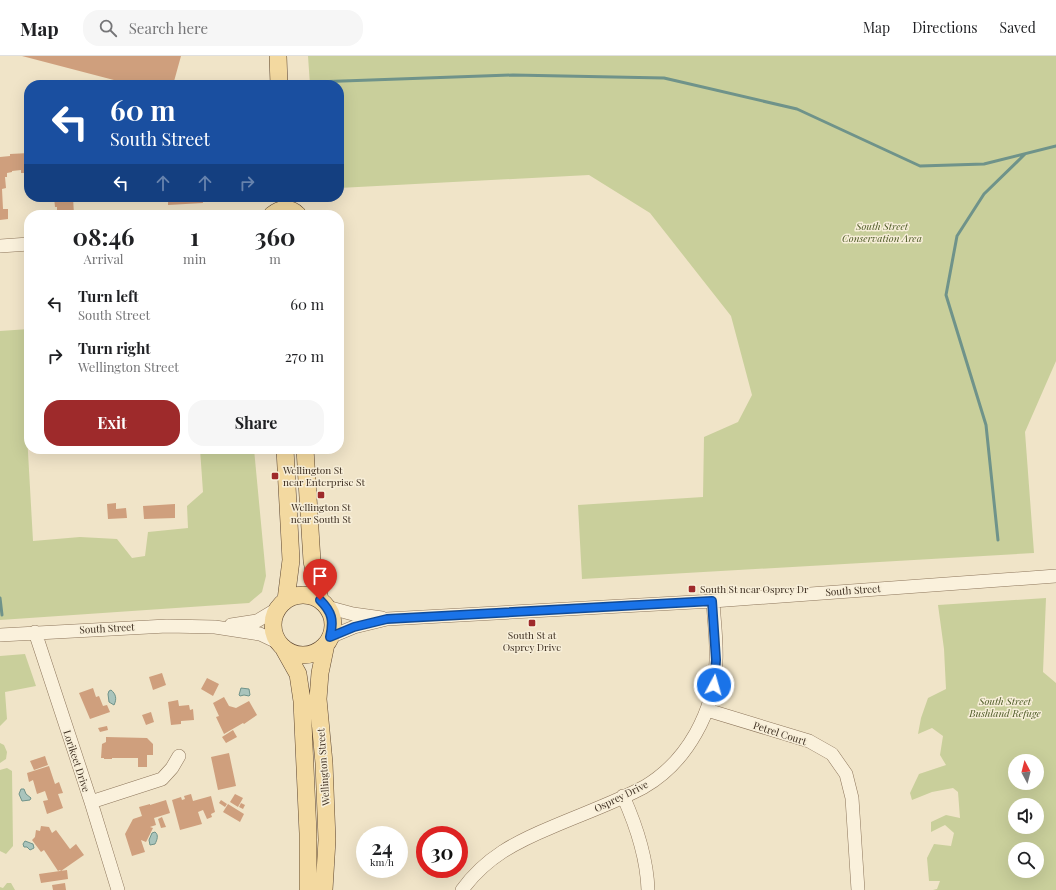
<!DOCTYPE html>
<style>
body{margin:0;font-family:"Playfair Display",serif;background:#f6f6f6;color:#202124;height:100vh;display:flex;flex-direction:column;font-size:15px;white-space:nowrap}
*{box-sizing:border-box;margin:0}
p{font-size:13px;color:#757577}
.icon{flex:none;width:22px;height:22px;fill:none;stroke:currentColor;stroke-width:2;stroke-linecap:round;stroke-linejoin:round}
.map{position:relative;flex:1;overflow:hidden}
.panel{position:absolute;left:24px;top:154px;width:320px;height:244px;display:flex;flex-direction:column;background:#fff;border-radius:16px;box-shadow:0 4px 16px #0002}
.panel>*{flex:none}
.hud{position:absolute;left:24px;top:24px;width:320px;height:122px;border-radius:16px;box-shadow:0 4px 16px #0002;background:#1a4fa0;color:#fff;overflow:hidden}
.needle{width:26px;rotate:353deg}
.buttons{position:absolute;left:1008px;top:698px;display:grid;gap:8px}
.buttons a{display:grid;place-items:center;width:36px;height:36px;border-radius:50%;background:#fff;box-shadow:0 4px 16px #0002;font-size:20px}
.speed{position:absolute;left:356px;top:770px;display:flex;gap:8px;font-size:20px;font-weight:700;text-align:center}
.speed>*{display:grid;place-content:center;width:52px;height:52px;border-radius:50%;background:#fff;box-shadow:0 4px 16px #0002;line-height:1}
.speed small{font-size:10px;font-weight:400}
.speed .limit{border:6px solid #d22;background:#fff;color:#111}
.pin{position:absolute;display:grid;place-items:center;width:34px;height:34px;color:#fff;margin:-41px -17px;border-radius:50% 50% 50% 0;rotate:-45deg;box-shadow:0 0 4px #0007}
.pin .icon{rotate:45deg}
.me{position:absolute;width:44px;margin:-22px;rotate:6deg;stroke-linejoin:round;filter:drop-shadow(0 0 3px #0008)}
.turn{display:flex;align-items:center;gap:14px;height:84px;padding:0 20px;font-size:18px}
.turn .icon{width:52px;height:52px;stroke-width:2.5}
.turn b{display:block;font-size:28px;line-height:34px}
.lanes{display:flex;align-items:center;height:38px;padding:0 20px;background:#0003;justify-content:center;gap:20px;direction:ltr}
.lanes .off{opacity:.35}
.eta{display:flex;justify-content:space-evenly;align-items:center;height:68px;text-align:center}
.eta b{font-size:24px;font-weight:700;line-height:28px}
.cta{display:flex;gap:8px;margin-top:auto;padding:8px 20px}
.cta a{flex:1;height:46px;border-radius:16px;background:#9e2a2b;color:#fff;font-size:16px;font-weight:700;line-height:46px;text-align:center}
.cta a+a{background:#f6f6f6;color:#202124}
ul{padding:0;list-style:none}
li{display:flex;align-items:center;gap:12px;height:52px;padding:0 20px}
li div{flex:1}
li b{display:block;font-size:15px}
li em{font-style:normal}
header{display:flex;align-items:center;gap:24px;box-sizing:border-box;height:56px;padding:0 20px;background:#fff;border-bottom:1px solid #e0e0e0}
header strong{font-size:19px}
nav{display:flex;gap:22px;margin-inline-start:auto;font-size:14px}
.search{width:280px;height:36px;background:#f6f6f6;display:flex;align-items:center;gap:10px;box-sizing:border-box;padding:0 14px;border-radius:16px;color:#757577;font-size:15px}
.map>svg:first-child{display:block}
.green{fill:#c9cf9b;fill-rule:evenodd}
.water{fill:#a9c4bc;stroke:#6f938a}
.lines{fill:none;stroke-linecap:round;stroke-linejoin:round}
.stream{stroke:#6f938a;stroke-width:3}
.building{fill:#cf9f7d}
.minor-casing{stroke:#8d765c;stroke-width:14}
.major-casing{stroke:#5b4430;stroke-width:18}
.minor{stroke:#faf1dc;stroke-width:13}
.major{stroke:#f3d9a0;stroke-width:17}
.route-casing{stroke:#114b97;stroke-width:10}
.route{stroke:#1a73e8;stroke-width:7}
.poi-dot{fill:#9e2a2b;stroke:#f7eed8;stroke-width:1.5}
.labels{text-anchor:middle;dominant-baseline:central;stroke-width:3;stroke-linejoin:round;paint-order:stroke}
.park-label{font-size:10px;font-style:italic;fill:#4d5a26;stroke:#f7eed8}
.poi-label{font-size:10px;fill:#3d2e20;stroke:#f7eed8;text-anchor:start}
.street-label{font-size:10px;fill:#3d2e20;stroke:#f7eed8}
</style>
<header>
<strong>Map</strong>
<div class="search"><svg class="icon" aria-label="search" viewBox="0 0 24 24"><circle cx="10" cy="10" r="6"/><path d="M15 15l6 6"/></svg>Search here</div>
<nav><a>Map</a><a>Directions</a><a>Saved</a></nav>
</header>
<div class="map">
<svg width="1056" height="834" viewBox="0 0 1056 834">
<rect width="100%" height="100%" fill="#f0e4c8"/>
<path class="green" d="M308 0H1056V305L1025 376 1034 497 582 523 578 449 703 441 704 381 738 366 752 339 731 260 650 157 589 119 339 132V29H310Z
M29 273V361H26L33 485 80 481 117 483 132 502 145 500 148 476 188 472 187 450 203 436 200 393H254L266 520 262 536 249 547 0 564V275Z
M1046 542 1043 616 1056 627V834H933L937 833 940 825H929L927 802 934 788 951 790 954 777 945 769 931 776V766L946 759 960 762 958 736 953 732 932 736 912 744 910 737 919 718 946 709 940 699 943 680 932 672 918 678 921 662 928 642 946 633 944 593 938 549ZM1015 705H1037V727H1015ZM1015 749H1037V771H1015ZM1015 793H1037V815H1015Z
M25 598 36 630 5 636 7 663 0 670V600Z
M0 687 4 689 7 696 6 703 0 707Z
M7 712 12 715 13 790 6 798 0 795V714Z
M7 827H11L15 834H0V831L3 832Z"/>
<path class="water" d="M241 632 249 633 250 639 249 640 244 639 240 640 239 639Z
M111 634C116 638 117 643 114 649L109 646 108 638 109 635Z
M21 733H24L26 738 31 742 30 744 22 745 19 738Z
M155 776C159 779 157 784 155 788L150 789 149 784 152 777Z
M25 785 33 788 34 792 30 794 27 791H24L23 788Z"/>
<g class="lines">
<path class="stream" d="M315 26 513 19 664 22 797 53 920 110 984 108 1056 90
M998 484 986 369 946 239 957 180 984 138 1025 98
M0 542 2 559"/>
</g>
<path class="building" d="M22 0H181L173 29H133Z
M29 97V117H21V114L12 115V116L7 117V121H5L6 132 2 133 3 153H8V163L0 164V101L10 100V98Z
M54 141H73L74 159H57V151H55Z
M168 141H202L203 147 168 149Z
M116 447V453L126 452 127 462 108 463 107 448Z
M175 448V462L144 463 143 450Z
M162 617 166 629 153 634 149 621Z
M207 622 219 628 213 640 201 633Z
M93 632 96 641 99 640 103 650 107 649 110 656 90 663 79 637Z
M224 641 229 650 236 652 249 645 257 659 244 668 243 667 224 678 216 661 219 660 213 647Z
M178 644 179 650 189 649 190 654 193 653 194 664 181 665V668L171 669 168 646Z
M151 656 154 666 146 669 142 659Z
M107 670 108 674 100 676 98 672Z
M233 674 237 681 226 687 222 681Z
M106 681 147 682 153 688V699H147V711H138V702H112V703H104V702H101L102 688 106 686Z
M229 697 236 730 218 734 211 701Z
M45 700 48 709 34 714 30 705Z
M49 710 55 728 59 726 63 737 58 738 63 752 47 758 43 745 48 744 45 735 37 738 33 724 29 726 27 717Z
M191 738 193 745 211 740 215 756 211 758 212 761 207 763 203 754 198 756 202 768 180 774 172 744 181 741 182 744 185 743 184 740Z
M235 738 243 742 238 751 230 746Z
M166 744 170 757 154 762 156 769 150 771 153 772 146 786 141 784 145 796 132 800 125 778 133 763 142 760 139 751 150 748V749Z
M221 744 227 748 225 751 219 747Z
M241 747 245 749 243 753 239 751Z
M228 748 244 758 240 766 223 756Z
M162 761 166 771 161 772 158 763Z
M41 770 49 771 52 777 56 774 70 793 76 788 84 799 61 815 60 814 58 815 44 794 41 796 32 784 35 781 36 774 40 775Z
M67 814 68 823 41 827 39 818Z
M65 827 66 834H53L52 829Z"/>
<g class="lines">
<g class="minor-casing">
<path id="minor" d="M0 190 29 188
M327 551 353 558 382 562
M231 569 257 565 277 553
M35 576 91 746 118 834
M0 579 167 570 215 571 260 578 279 587
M330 581 354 571 387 563 713 545 1056 520
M707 654 809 685 832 698 846 718 852 742 858 834
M623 740C636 769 647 802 648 834
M91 746 162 723 172 712 179 700
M462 834C486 801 516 786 552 771 582 758 616 746 644 731 687 706 715 655 716 605 717 585 714 565 713 545"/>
</g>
<g class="major-casing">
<path id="major" d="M278 0 279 29
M272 159C280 152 290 151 298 159
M285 393 291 504 286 544
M305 393 312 505 320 544
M273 569a30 30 0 1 1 60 0a30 30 0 1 1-60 0Z
M284 593 298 618 302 645 308 777V834
M324 834 327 784 324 707 318 643 320 617 326 588"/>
</g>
<use href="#minor" class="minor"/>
<use href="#major" class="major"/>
</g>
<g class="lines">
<g class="route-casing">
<path id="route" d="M320 544C332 556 334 564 330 581L354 571 387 563 712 545 716 604 714 629"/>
</g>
<use href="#route" class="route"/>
</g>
<g class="poi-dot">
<rect x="271" y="416" width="8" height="8" rx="2"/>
<rect x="317" y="435" width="8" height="8" rx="2"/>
<rect x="688" y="529" width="8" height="8" rx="2"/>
<rect x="528" y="563" width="8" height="8" rx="2"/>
</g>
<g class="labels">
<g class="park-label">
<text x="882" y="170">South Street<tspan x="882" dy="12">Conservation Area</tspan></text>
<text x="1005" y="645">South Street<tspan x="1005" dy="12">Bushland Refuge</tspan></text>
</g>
<g class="poi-label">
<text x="283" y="414">Wellington St<tspan x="283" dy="12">near Enterprise St</tspan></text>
<text x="321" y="451" text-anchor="middle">Wellington St<tspan x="321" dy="12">near South St</tspan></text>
<text x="700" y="533">South St near Osprey Dr</text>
<text x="532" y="579" text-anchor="middle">South St at<tspan x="532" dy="12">Osprey Drive</tspan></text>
</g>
<g class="street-label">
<text transform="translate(853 534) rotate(-4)">South Street</text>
<text transform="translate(107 572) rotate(-3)">South Street</text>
<text transform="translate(780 677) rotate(18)">Petrel Court</text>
<text transform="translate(77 705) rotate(72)">Lorikeet Drive</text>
<text transform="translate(323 711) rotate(-94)">Wellington Street</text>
<text transform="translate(621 740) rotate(-26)">Osprey Drive</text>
</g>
</g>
</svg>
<div class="buttons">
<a><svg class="needle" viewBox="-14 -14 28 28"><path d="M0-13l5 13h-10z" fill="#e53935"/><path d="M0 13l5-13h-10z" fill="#757577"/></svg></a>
<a><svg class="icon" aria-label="sound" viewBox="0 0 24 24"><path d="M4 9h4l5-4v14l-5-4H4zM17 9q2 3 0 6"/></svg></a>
<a><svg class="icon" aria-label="search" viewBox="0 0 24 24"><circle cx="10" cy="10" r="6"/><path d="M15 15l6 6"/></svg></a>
</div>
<div class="speed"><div>24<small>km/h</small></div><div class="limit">30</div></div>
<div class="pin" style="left:320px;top:544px;background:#d93025"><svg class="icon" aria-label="arrive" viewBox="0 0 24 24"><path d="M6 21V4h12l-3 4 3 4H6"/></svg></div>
<svg class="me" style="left:714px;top:629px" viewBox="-20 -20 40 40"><circle r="17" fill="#1a73e8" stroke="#fff" stroke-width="3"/><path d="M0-11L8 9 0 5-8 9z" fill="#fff"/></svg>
<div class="hud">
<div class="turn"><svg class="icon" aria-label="left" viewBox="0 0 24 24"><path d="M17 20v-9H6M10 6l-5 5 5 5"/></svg><div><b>60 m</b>South Street</div></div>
<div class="lanes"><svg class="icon" aria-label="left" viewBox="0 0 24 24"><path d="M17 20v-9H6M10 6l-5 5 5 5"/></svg><svg class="icon off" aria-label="ahead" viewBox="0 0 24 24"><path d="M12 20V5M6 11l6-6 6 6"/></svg><svg class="icon off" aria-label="ahead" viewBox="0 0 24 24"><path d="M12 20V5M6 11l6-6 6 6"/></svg><svg class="icon off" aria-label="right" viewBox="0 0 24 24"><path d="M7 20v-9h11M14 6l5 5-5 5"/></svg></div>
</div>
<section class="panel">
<div class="eta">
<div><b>08:46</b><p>Arrival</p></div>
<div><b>1</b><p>min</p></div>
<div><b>360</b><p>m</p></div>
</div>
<ul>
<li><svg class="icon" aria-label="left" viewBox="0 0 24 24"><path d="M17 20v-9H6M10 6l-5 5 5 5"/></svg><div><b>Turn left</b><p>South Street</p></div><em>60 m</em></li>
<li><svg class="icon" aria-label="right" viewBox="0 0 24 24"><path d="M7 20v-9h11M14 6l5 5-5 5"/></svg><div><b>Turn right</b><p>Wellington Street</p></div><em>270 m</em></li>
</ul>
<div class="cta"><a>Exit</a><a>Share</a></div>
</section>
</div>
